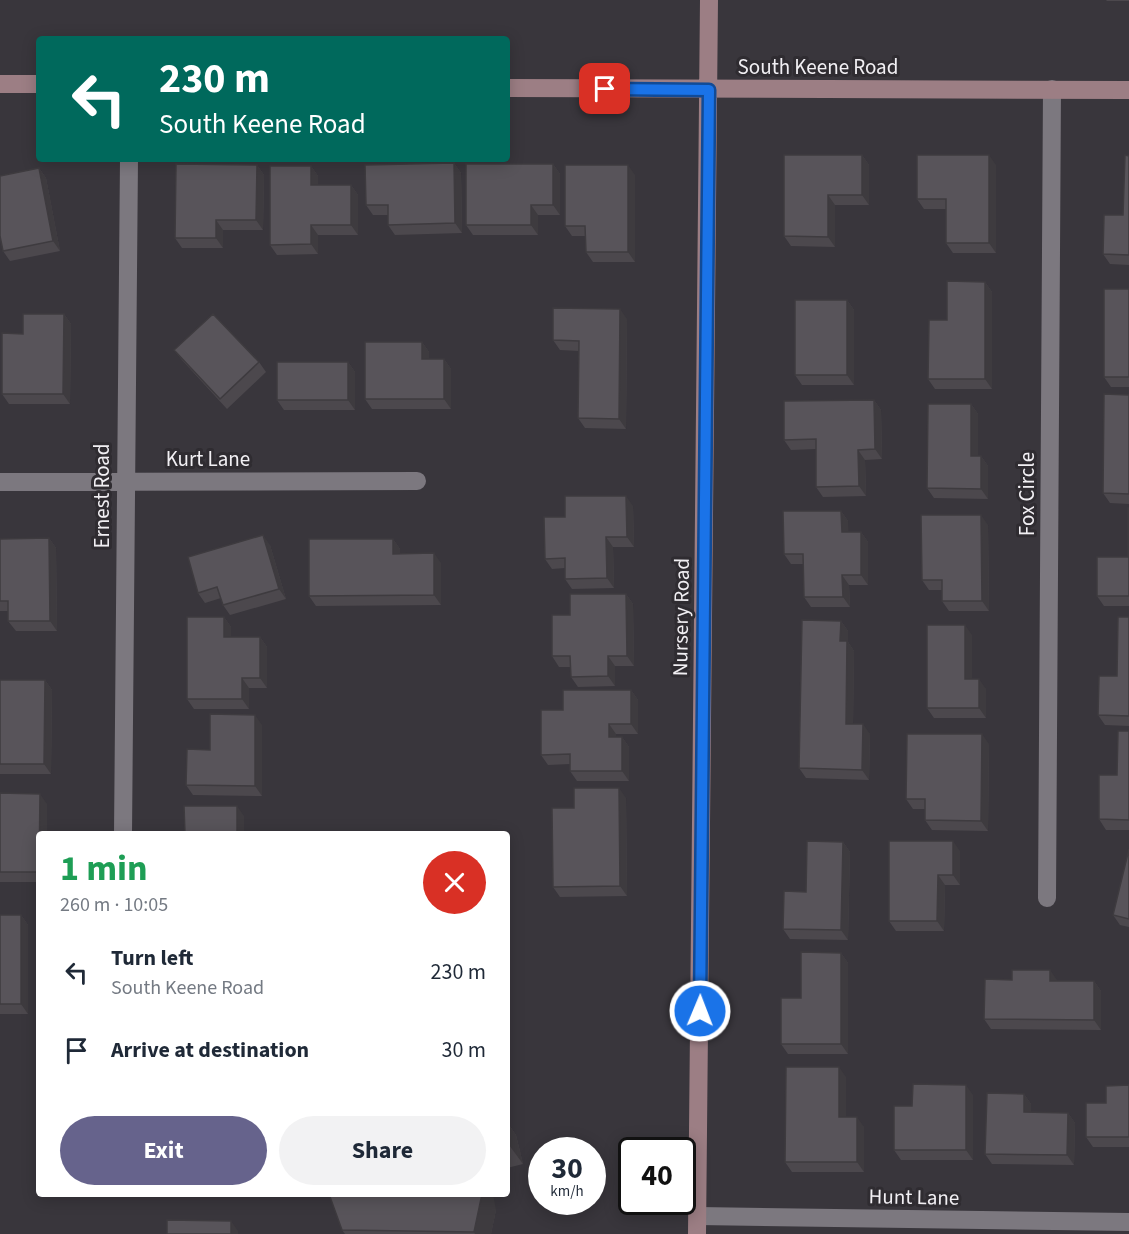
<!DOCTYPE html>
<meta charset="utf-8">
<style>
body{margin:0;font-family:"Source Sans 3",sans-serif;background:#f2f2f3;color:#1f2937;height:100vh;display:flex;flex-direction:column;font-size:22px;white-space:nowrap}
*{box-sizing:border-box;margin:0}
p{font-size:20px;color:#747a83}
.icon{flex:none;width:33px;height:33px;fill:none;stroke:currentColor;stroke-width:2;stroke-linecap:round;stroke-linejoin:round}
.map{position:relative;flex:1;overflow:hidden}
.sheet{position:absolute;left:36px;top:831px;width:474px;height:366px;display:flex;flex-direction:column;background:#fff;border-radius:6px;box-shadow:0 3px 15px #0003}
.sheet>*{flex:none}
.guide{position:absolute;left:36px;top:36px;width:474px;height:126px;border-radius:6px;box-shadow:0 3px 15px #0003;background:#00695c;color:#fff;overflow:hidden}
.speed{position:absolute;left:528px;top:1137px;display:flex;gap:12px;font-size:30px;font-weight:700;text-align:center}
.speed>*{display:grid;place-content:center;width:78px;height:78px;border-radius:50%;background:#fff;box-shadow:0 3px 15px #0003;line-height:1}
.speed small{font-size:15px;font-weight:400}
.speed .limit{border:3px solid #111;border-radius:9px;background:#fff;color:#111}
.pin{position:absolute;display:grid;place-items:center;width:51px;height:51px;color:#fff;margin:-26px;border-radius:12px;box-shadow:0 3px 9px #0006}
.me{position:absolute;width:66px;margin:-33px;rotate:1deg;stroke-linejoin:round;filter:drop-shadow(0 0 4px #0008)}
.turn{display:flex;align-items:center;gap:21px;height:126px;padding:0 24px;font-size:27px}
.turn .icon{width:78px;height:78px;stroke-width:2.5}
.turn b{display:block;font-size:42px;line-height:51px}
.round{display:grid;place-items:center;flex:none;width:63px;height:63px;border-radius:32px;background:#f2f2f3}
.overview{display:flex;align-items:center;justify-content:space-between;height:102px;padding:0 24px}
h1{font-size:36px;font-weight:700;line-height:45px;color:#1e9e55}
.action{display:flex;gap:12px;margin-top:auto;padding:12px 24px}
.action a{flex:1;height:69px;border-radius:36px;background:#66638c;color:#fff;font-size:24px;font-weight:700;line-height:69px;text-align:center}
.action a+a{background:#f2f2f3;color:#1f2937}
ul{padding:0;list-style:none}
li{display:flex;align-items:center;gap:18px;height:78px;padding:0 24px}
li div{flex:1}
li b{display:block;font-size:22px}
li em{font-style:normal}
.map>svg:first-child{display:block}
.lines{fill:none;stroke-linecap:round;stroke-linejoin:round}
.street{stroke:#7c787f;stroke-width:18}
.secondary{stroke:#9c7e84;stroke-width:18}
.wall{fill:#4c484d}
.shaded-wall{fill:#3e3b3f}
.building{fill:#58545a;stroke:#3e3b3f;stroke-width:1.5}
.route-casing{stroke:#114b97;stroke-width:15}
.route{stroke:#1a73e8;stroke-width:10}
.labels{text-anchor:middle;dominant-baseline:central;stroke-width:6;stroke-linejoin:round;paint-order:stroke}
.street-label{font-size:21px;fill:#f1eff3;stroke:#2f2c31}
</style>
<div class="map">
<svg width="1129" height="1234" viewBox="0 0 1129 1234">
<rect width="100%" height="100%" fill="#39363c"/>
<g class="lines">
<path class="street" d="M0 482 417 481
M123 834 129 159
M1047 898 1052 89
M698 1216 1129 1222"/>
<path class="secondary" d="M0 84H39
M507 88 1129 90
M697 1234 709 0"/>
</g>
<path class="wall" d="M1106 0H1129V1H1107Z
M862 155 869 165V205H835V247L791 246 784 236Z
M1129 156V265L1110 264 1103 254 1123 215Z
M454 163 461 173 462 233 395 235 388 225V215H373L366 205Z
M553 164 560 174V215H538V235H473L466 225Z
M257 165 264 175 263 230H223V248H182L175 238Z
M996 165V253H953L946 243V209H924L917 199Z
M311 166 318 176V185H351L358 195V235H318V254L277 255 270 245Z
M39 168 46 178 60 251 10 261 3 251Z
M635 175V262H593L586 252 585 236H572L565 226Z
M985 282 992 292V389H935L928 379 947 320Z
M1129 289V387H1111L1104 377Z
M847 300 854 310V385H802L795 375Z
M64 314 71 324 70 404H9L2 394 23 334Z
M627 319 626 429 585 428 578 418 579 351 560 350 553 340Z
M422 342 429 352V359H444L451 369V409H372L365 399Z
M174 350 259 362 266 372 227 409 182 360Z
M348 362 355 372V410H284L277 400Z
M1129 395V504L1110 503 1103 493Z
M874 400 881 410 882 459 865 460 866 496 823 497 816 487V449L791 450 784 440Z
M971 404 978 414V456H981L988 466V499L934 498 927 488Z
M633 506 634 547H613L614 588 572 589 565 579V568L552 569 545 559 565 517Z
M1129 508V606H1104L1097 596 1128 557Z
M841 511 848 521V532H861L868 542V585H849L850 607H811L804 597 803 564H791L784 554Z
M988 525 989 611H949L942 601V590H929L922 580Z
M49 538 56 548 57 631H16L8 621V611H0V539Z
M393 539 400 549V554L441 563V605L316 606 309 596Z
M270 545 286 599 230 615 223 605 221 598 205 603 198 593Z
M626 594 633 604 634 666H615V686L578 687 571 677V667H559L552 656 570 615Z
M224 617 231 627V637H260L267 647V688H249V709H194L187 699Z
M1129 617V726L1105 725 1098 715 1117 676Z
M841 621 848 631V642L854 651 853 724 870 734 869 780 806 778 799 768Z
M972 635V679L986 689V718H934L927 708Z
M0 680H45L52 690 51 774H0Z
M631 690 638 700V734H616V737H622L629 747V781H577L570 771V764L548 765 541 755Z
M262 725V796L193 795 186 785 210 750Z
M1129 731V830H1106L1099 819 1117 775Z
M989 744 988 831 932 830 925 820V809H913L906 799Z
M0 793 47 804 39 834V882H0Z
M626 798 627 896 560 897 553 887 574 808Z
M843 842 850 852 848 940 790 939 783 929Z
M1129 849V927L1120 925 1113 915Z
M960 851V885H945L944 931H896L889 921Z
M0 915H21L28 925V1014H0Z
M841 953 848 963V1054H788L781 1044 801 998Z
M1057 980V981H1094L1101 991V1030L991 1029 984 1019Z
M846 1077V1117L864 1127V1172H792L785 1162Z
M1129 1085V1147H1093L1086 1137 1106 1103Z
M1024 1094 1031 1104V1112L1068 1113 1075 1123 1074 1165 992 1164 985 1154Z
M973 1095V1160H901L894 1150 912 1106Z
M507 1122 516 1135 523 1164 507 1168Z
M496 1210 491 1234H345L342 1230Z"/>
<path class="shaded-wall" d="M862 155 869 165V205L862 195Z
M989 155 996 165V253L989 243Z
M454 163 461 173 462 233 455 223Z
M553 164 560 174V215L553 205Z
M257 165 264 175 263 230 256 220Z
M628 165 635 175V262L628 252Z
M311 166 318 176V195L311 185Z
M39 168 46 178 60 251 53 241Z
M351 185 358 195V235L351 225Z
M828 195 835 205V247L828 237Z
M531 205 538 215V235L531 225Z
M216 220 223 230V248L216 238Z
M311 225 318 235V254L311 244Z
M985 282 992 292V389L985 379Z
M847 300 854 310V385L847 375Z
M620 309 627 319 626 429 619 419Z
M64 314 71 324 70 404 63 394Z
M422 342 429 352V369L422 359Z
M444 359 451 369V409L444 399Z
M348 362 355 372V410L348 400Z
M874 400 881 410 882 459 875 449Z
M971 404 978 414V466L971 456Z
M858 450 865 460 866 496 859 486Z
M981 456 988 466V499L981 489Z
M626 496 633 506 634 547 627 537Z
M841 511 848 521 849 542 842 532Z
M981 515 988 525 989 611 982 601Z
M861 532 868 542V585L861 575Z
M263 535 270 545 286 599 279 589Z
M606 537 613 547 614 588 607 578Z
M49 538 56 548 57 631 50 621Z
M393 539 400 549V564L393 554Z
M434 553 441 563V605L434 595Z
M842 575 849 585 850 607 843 597Z
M626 594 633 604 634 666 627 656Z
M224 617 231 627V647L224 637Z
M841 621 848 631V642L854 651 853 734 846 724 840 641Z
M965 625 972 635V689L965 679Z
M260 637 267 647V688L260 678Z
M608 656 615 666V686L608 676Z
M242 678 249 688V709L242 699Z
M979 679 986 689V718L979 708Z
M45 680 52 690 51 774 44 764Z
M631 690 638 700V734L631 724Z
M255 715 262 725V796L255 786Z
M609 724 616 734V747L609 737Z
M863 724 870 734 869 780 862 770Z
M982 734 989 744 988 831 981 821Z
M622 737 629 747V781L622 771Z
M619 788 626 798 627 896 620 886Z
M40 794 47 804V834H40Z
M237 806 244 816V834H237Z
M953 841 960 851V885L953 875Z
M843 842 850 852 848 940 841 930Z
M938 875 945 885 944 931 937 921Z
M21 915 28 925V1014L21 1004Z
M841 953 848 963V1054L841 1044Z
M1050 970 1057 980V991L1050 981Z
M1094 981 1101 991V1030L1094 1020Z
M839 1067 846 1077V1127L839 1117Z
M966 1085 973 1095V1160L966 1150Z
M1024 1094 1031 1104V1122L1024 1112Z
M1068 1113 1075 1123 1074 1165 1067 1155Z
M857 1117 864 1127V1172L857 1162Z
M507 1122 516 1135 523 1164 509 1145 507 1135Z
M482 1194H493L496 1210 491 1234H475L474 1232Z
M231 1221 238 1231V1234H231Z"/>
<path class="building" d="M784 155H862V195H828V237L784 236Z
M917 155H989V243H946V199H917Z
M1125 155 1129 156V255L1103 254 1104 215H1123Z
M454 163 455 223 388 225V205H366L365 165Z
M176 164 257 165 256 220H216V238H175Z
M466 164H553V205H531V225H466Z
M565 165H628V252H586L585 226H565Z
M270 166H311V185H351V225H311V244L270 245Z
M39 168 53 241 3 251 0 236V176Z
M947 281 985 282V379H928L929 320H947Z
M1104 289H1129V377H1104Z
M795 300H847V375H795Z
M553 308 620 309 619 419 578 418 579 341 553 340Z
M23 314H64L63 394H2V333L23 334Z
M213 314 259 362 220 399 174 350Z
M365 342H422V359H444V399H365Z
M277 362H348V400H277Z
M1104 394 1129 395V494L1103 493Z
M874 400 875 449 858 450 859 486 816 487V439L784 440V401Z
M928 404H971V456H981V489L927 488Z
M565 496H626L627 537H606L607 578 565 579V558L545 559 544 517H565Z
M1128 508H1129V596H1097V557H1128Z
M783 511H841L842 532H861V575H842L843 597H804L803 554H784Z
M921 515H981L982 601H942V580H922Z
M263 535 279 589 223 605 217 587 198 593 188 557Z
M49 538 50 621H8V601H0V539Z
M309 539H393V554L434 553V595L309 596Z
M570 594H626L627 656H608V676L571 677 570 656H552V615H570Z
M187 617H224V637H260V678H242V699H187Z
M1118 617H1129V716L1098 715 1099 676H1117Z
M802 620 841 621 840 641H847L846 724H863L862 770 799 768Z
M927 625H965V679H979V708H927Z
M0 680H45L44 764H0Z
M563 690H631V724H609V737H622V771H570V754L541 755V710H563Z
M210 714 255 715V786L186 785 187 749 210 750Z
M1118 731H1129V820L1099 819V775H1117Z
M907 734H982L981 821 925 820V799H906Z
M574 788H619L620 886 553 887 552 808H574Z
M0 793 40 794 39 872H0Z
M184 806H237V834H185Z
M807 841 843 842 841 930 783 929 784 891 806 892Z
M889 841H953V875H938L937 921H889Z
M1129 849V919L1113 915Z
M0 915H21V1004H0Z
M801 952 841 953V1044H781V998H801Z
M1012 970H1050V981H1094V1020L984 1019 985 979 1012 980Z
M786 1067H839V1117H857V1162H785Z
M913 1084 966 1085V1150H894V1106H912Z
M1129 1085V1137H1086V1103H1106V1086Z
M987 1093 1024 1094V1112L1068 1113 1067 1155 985 1154Z
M507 1135 509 1145H507Z
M329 1194H482L474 1232 342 1230Z
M167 1220 231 1221V1234H167Z"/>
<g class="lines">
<g class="route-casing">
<path id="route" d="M605 89 709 90 700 1011"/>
</g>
<use href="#route" class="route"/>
</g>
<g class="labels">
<g class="street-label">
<text x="818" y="67">South Keene Road</text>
<text x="208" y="459">Kurt Lane</text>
<text transform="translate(1027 494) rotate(-90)">Fox Circle</text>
<text transform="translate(102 496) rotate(-90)">Ernest Road</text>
<text transform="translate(681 617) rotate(-89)">Nursery Road</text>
<text transform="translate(914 1197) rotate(1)">Hunt Lane</text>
</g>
</g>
</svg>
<div class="speed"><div>30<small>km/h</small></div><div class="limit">40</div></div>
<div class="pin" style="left:605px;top:89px;background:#d93025"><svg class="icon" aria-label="arrive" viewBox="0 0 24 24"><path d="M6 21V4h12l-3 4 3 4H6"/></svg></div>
<svg class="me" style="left:700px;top:1011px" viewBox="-20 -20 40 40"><circle r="17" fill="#1a73e8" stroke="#fff" stroke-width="3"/><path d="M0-11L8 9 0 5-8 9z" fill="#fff"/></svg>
<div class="guide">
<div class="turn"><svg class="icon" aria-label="left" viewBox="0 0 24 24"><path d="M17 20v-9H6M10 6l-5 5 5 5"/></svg><div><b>230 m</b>South Keene Road</div></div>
</div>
<section class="sheet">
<div class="overview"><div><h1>1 min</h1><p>260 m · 10:05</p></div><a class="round" style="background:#d93025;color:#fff"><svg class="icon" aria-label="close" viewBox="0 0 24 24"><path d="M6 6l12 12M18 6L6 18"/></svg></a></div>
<ul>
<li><svg class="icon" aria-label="left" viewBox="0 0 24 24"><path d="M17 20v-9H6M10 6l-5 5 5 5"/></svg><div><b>Turn left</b><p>South Keene Road</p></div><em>230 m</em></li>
<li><svg class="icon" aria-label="arrive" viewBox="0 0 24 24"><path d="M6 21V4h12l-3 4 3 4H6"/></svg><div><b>Arrive at destination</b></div><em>30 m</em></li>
</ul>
<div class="action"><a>Exit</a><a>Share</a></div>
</section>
</div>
